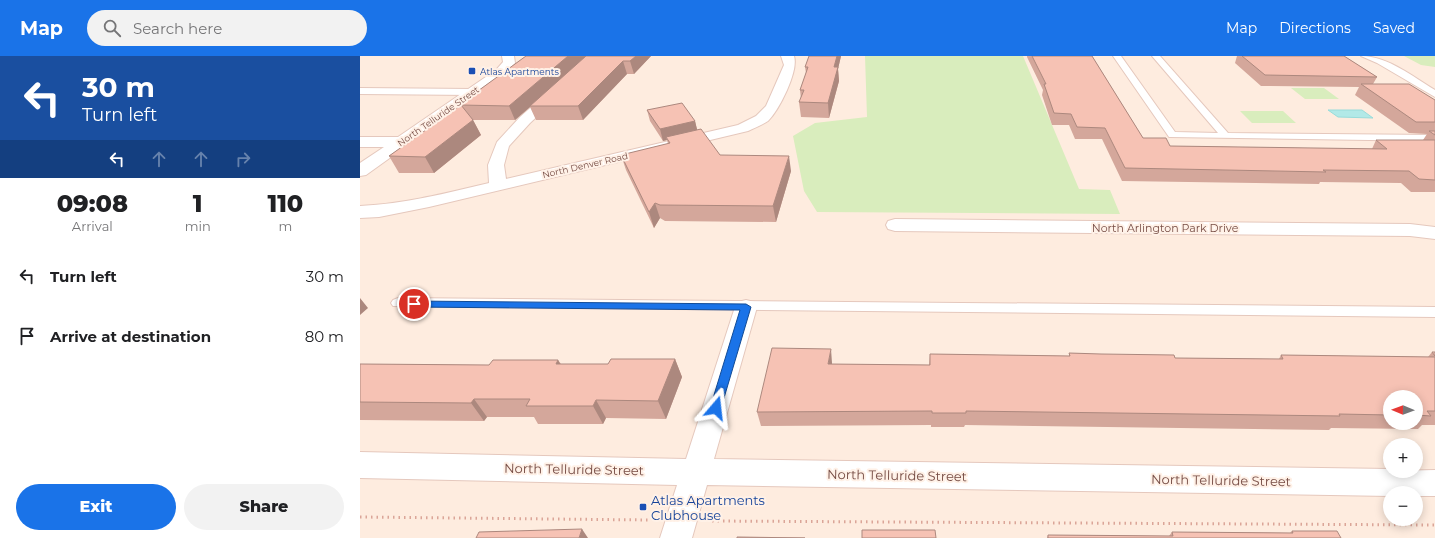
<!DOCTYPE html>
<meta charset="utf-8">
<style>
body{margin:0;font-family:Montserrat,sans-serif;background:#f2f2f2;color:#202124;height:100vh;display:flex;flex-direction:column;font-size:15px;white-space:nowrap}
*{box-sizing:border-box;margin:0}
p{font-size:13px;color:#757577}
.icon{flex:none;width:22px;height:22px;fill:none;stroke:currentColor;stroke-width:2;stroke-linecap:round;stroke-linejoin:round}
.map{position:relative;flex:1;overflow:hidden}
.sheet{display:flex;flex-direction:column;background:#fff;width:360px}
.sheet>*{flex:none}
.hud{background:#1a4fa0;color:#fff;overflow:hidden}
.needle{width:26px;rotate:271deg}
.buttons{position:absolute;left:1023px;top:334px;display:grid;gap:8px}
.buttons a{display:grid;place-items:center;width:40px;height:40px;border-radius:50%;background:#fff;box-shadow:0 2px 10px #0003;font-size:20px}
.pin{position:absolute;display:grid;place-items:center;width:34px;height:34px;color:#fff;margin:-17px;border:2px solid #fff;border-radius:50%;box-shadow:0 1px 4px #0007}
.me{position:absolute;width:44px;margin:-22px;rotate:17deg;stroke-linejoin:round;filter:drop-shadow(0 0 3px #0008)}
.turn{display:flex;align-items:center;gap:14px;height:84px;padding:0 16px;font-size:18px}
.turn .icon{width:52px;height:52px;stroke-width:2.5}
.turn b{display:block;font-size:28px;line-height:34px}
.lanes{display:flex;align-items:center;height:38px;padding:0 16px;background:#0003;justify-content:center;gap:20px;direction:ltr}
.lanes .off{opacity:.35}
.eta{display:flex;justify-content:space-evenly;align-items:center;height:68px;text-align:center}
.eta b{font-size:24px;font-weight:800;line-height:28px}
.action{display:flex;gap:8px;margin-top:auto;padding:8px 16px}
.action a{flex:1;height:46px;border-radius:24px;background:#1a73e8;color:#fff;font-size:16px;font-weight:800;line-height:46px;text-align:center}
.action a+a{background:#f2f2f2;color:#202124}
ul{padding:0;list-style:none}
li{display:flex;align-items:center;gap:12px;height:60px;padding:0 16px}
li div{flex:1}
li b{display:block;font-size:15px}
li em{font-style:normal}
header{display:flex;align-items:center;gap:24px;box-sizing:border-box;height:56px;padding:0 20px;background:#1a73e8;color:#fff}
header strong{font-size:19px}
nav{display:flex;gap:22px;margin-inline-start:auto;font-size:14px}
.search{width:280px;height:36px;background:#f2f2f2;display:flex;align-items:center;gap:10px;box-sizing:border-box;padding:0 14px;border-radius:22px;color:#757577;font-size:15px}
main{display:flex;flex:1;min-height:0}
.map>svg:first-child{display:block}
.green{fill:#d9edbd}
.water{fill:#b2e9e7;stroke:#98dcda}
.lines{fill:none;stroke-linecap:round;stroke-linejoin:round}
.service-casing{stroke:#e5c8bd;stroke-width:2}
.minor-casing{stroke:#e5c8bd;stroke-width:2}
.path{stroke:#dba598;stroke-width:3;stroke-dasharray:1.5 4;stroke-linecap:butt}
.service{fill:#fff;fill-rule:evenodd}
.minor{fill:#fff;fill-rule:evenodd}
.wall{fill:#d4a79b;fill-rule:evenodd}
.shaded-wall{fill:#ac887e}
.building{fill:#f6c2b4;stroke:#ac887e}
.route{fill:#1a73e8;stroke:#114b97}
.transit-dot{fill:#1a4fb4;stroke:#fff1e7;stroke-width:1.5}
.labels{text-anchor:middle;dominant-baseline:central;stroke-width:4;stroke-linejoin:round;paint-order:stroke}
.far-transit-label{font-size:9px;fill:#164399;stroke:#fff1e7;text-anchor:start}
.far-street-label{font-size:9px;fill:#774d45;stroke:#fff1e7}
.street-label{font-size:11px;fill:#774d45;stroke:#fff1e7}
.near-street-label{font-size:13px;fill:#774d45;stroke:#fff1e7}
.near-transit-label{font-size:13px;fill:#164399;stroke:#fff1e7;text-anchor:start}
</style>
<header>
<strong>Map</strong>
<div class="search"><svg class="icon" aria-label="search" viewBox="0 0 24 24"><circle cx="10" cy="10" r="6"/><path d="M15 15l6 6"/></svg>Search here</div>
<nav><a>Map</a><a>Directions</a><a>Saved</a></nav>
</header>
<main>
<section class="sheet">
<div class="hud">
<div class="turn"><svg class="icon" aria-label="left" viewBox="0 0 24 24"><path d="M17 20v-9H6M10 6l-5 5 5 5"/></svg><div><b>30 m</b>Turn left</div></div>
<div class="lanes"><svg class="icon" aria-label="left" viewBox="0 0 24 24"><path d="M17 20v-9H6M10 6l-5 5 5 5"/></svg><svg class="icon off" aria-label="ahead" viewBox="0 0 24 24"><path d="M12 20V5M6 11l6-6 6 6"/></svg><svg class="icon off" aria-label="ahead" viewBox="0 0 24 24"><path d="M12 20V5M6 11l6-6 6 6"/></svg><svg class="icon off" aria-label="right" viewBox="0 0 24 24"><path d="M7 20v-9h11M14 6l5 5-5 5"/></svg></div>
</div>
<div class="eta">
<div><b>09:08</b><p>Arrival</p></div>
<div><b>1</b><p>min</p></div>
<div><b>110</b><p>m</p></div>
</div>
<ul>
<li><svg class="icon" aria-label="left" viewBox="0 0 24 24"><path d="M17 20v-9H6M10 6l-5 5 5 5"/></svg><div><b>Turn left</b></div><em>30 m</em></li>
<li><svg class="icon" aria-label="arrive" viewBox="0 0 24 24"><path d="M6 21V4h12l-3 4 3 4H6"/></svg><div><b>Arrive at destination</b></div><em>80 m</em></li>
</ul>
<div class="action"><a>Exit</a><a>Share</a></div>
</section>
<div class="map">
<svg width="1075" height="482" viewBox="0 0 1075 482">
<rect width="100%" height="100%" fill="#feecdf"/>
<path class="green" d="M505 0H663L719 133 750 134 760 158 457 156 444 135 433 80 455 67 507 61Z
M1044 0H1075V11L1061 9Z
M931 32H964L979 43H945Z
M880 55H923L936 67H892Z"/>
<path class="water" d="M968 54H1002L1013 62 978 61Z"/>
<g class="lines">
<g class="service-casing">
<path id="service" d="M753 0H761L815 76 858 77 792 0H800L868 77 1075 79V85L809 81Z
M1001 0C1028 0 1053 21 1075 34V41L1017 7Z
M0 32 113 33 117 36 113 39 0 38Z
M38 242 1075 251V261L33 250 31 247 33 244Z"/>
</g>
<g class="minor-casing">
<path id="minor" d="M142 0H154L155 7 144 20 6 119 0 120V107L24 91H0V81H38L136 14 143 6Z
M229 0H242L170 67 149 90 144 109 146 123 378 69 396 60 406 50 424 9 421 0H434C439 15 419 54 408 65 402 69 394 72 388 75L69 151 19 161 0 162V150C44 148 87 137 129 127L128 109 137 86 160 61Z
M535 163 1050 168 1075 171V183L1050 180 535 175 528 173 526 169 528 165Z
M386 244 394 246 397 251 354 403 1030 413V415L1075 414V440H1056V437H1030V440L347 429 332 482H300L317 429 0 422V396L326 403 375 251 378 246Z"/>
</g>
<path class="path" d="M0 461 289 464
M352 465 1075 469"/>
<use href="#service" class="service"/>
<use href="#minor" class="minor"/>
</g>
<path class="wall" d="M166 0H291L274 18H267L223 64H176L170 51 155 64H113L121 79 74 117H39L29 100 112 42 111 40Z
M449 0H481L478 13 479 25 469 62 441 61 439 46 441 43 440 34 446 17 445 11Z
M667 0H732L783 82 810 90 1012 93 1016 84H1063L1067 78 1049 77 995 39 999 31 901 30 875 7 877 0H984L1017 21 1013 28 1075 44V136H1051L1041 127 960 126 959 128 762 125 742 83H715L709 69H692L682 39 683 34 667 1Z
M287 54 335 65 337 74 360 99 431 115 416 166 305 165 300 162 294 172 266 114 261 99 308 88 307 84 303 85 290 65Z
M1072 296H1075V369H1062L1058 373 971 372 969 374 605 369 604 371H571V369L401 370 397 356 472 307V308L569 309 570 298 709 300V297L815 302 919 303 921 299 1068 301ZM1030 341H1056V367H1030Z
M315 303 322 321 306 363 246 362 243 368H178L174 361H127L124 365 0 364V308L129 309 198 304 201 308H248Z
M932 475 981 482H687L688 479 809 480 812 476 930 477Z"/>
<path class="shaded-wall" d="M208 0H227L170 50V51L155 64 149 50Z
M276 0H291L274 18 270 5Z
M477 0H481L478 13 479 25 469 62 468 47 474 11Z
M263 5 267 18 223 64 218 50Z
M113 64 121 79 74 117 65 101Z
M335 65 338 77 306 81 307 84 303 85 300 73Z
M429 100 431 115 416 166 413 150Z
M295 147 300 162 294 172 289 156Z
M0 242 8 252 0 259Z
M471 293 472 307 470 322 468 308Z
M315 303 322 321 306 363 298 345Z
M198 304 208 322 196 308Z
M114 343 127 361 124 365 111 347Z
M236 344 246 362 243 368 233 350Z
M222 473 228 482H219Z"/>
<path class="building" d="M166 0H208L149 50 101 49 114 40H111Z
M226 0H276L270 5H263L218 50H170Z
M449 0H477L474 11H478L468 47 439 46 444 34H440L448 11H445Z
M672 0H732L783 82H806L810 90 1027 93 1016 84H1075V124L1059 123 1049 115 963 114 966 116 765 112 745 72 717 71 711 58 694 57 684 28H686Z
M882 0H984L1017 21 905 19Z
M1001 28H1049L1075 44V66H1056Z
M322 47 335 65 300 73 287 54Z
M101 49 113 64 65 101 29 100Z
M341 73 360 99 429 100 413 150 300 149 295 147 289 156 261 99 310 87 306 81Z
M1069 75H1075V79Z
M412 292 471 293 468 308 570 309V298L710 300 709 297 741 298 814 299 815 302 923 303 921 299 1075 301V355H1067L1071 360 1056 359V341H1030V359L979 358 980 360 606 355V357H572V355L397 356Z
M1072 296H1075V300Z
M251 303H315L298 345 236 344 233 350H166L170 343H114L111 347 0 346V308L129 309 133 304H198L196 308H248Z
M222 473 219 482H116L119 476Z
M502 474H575L576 482H502Z
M932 475H977L981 482H688V479L813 480 812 476 933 477Z
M377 481 445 482H377Z"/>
<path class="route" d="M50 245 386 248 391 251 361 352 359 355H352L350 352 380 254 54 251 50 250Z"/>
<g class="transit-dot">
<rect x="108" y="11" width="8" height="8" rx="2"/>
<rect x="279" y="447" width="8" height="8" rx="2"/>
</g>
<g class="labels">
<g class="far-transit-label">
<text x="120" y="15">Atlas Apartments</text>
</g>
<g class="far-street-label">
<text transform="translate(78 60) rotate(-35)">North Telluride Street</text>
<text transform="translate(225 109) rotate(-13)">North Denver Road</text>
</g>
<g class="street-label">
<text x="805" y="172">North Arlington Park Drive</text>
</g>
<g class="near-street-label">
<text transform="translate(214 413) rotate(1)">North Telluride Street</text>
<text transform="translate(537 419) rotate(1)">North Telluride Street</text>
<text transform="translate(861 424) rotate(1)">North Telluride Street</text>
</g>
<g class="near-transit-label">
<text x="291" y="444">Atlas Apartments<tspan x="291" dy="15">Clubhouse</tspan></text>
</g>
</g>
</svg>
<div class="buttons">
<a><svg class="needle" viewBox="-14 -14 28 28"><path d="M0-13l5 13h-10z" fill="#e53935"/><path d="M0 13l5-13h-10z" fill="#757577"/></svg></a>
<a>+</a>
<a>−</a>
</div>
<div class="pin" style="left:54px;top:248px;background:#d93025"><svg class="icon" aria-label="arrive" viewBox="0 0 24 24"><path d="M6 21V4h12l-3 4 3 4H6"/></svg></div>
<svg class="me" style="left:356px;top:352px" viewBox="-20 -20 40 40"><path d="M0-17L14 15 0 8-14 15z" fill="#1a73e8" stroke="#fff" stroke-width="4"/></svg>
</div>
</main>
